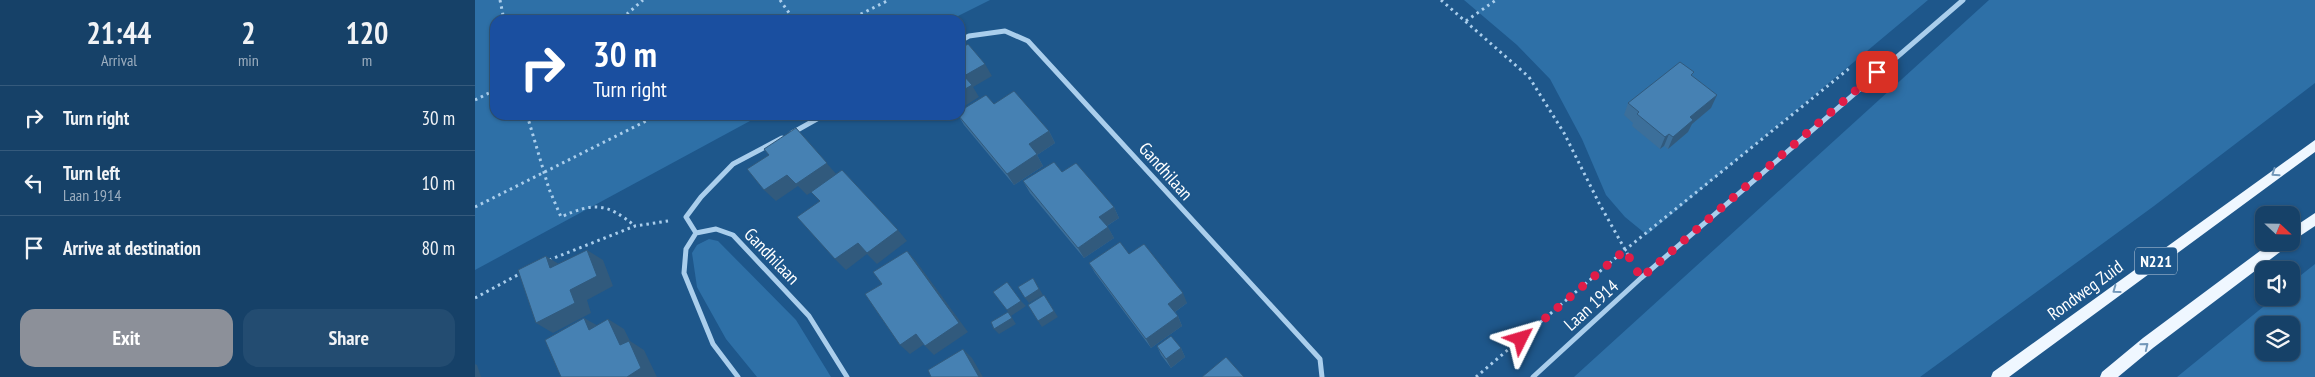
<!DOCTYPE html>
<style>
body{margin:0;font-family:"PT Sans Narrow",sans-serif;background:#234c71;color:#f1f3f6;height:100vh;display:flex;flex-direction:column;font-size:19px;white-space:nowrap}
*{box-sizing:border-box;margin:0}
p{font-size:16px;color:#9eafc0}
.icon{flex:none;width:28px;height:28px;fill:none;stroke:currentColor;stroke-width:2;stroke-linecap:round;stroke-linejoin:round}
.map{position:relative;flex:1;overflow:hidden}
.sheet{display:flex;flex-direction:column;background:#164168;width:475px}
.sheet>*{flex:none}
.top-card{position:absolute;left:15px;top:15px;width:475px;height:105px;border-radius:15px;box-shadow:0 1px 4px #0004,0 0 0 1px #355a7c;background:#1a4fa0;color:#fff;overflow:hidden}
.needle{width:32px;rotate:112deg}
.buttons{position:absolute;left:1780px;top:206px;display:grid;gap:10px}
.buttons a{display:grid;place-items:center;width:45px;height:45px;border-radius:10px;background:#164168;box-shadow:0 1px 4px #0004,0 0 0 1px #355a7c;font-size:25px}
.pin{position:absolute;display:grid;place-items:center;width:42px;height:42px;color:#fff;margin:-21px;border-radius:10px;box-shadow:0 2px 8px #0006}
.me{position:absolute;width:55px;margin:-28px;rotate:50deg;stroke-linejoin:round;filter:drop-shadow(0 0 4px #0008)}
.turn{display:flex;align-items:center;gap:18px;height:105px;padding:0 20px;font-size:22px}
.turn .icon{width:65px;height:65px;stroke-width:2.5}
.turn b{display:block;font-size:35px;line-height:42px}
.eta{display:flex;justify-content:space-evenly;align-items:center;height:85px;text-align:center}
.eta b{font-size:30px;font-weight:700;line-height:35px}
.button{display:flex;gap:10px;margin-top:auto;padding:10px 20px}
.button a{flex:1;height:58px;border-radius:15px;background:#8c9099;color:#fff;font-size:20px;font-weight:700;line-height:58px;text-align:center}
.button a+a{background:#234c71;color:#f1f3f6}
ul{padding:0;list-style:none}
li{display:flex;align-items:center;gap:15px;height:65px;padding:0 20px;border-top:1px solid #355a7c}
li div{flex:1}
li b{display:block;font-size:19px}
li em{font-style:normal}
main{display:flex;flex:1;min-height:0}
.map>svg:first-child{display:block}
.green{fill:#2e70a7;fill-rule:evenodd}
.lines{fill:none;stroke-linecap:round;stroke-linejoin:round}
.path{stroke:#aaceec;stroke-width:3;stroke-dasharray:2.5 4;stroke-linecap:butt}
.street{stroke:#aaceec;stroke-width:5}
.primary{fill:#eff7ff;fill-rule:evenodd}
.wall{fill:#3c6f9a}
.shaded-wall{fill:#315a7d}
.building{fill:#4681b3;stroke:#315a7d}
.oneway{stroke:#7297b9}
.route{stroke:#e11d48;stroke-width:9;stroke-dasharray:0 16.2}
.labels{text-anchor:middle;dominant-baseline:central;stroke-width:4;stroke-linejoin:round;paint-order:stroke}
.shield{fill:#1e578b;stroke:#bccddc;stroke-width:1}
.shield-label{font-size:16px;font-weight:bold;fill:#fff}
.street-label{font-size:18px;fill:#fff;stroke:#1e578b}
</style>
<main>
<section class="sheet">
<div class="eta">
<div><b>21:44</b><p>Arrival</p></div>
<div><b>2</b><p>min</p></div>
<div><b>120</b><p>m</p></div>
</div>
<ul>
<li><svg class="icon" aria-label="right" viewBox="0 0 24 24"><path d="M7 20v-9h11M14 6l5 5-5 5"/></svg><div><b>Turn right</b></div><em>30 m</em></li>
<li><svg class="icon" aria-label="left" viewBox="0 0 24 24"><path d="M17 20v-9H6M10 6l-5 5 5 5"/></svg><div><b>Turn left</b><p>Laan 1914</p></div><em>10 m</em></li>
<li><svg class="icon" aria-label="arrive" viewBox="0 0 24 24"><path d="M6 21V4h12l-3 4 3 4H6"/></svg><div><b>Arrive at destination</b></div><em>80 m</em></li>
</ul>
<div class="button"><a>Exit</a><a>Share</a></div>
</section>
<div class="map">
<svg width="1840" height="377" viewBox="0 0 1840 377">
<rect width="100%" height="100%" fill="#1e578b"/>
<path class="green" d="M0 0H515L475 20H20V115H286L0 270Z
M989 0H1453L1172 235 1150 217 1131 195 1107 139 1075 79 1042 45Z
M1514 0H1840V83L1679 206 1445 377H1099Z
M234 239 243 241 321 320 356 377H282L251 339 222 287 217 253 222 245Z
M1840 264V377H1702L1799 298H1816V283ZM1789 325H1816V352H1789Z"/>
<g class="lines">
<path class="path" d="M25 0 29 20
M305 0 319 20
M966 0 1054 77 1089 133 1124 203 1157 262
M152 14 156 20
M133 20 152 14 168 0
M374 20 414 0
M991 21 1021 0
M0 100 20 90
M52 115 74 189 86 217C119 202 132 203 160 226
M0 207 183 115
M74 260 160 226 193 221
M0 298 48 272
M1001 377 1150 250 1376 67"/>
<path class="street" d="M485 41 494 36 530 31 553 41 845 359 847 377
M317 133 349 115
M221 233 211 217 226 197 258 164 307 138
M263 377 238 344 209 273 211 249 221 233 241 229 258 235 334 316 372 377
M1058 377 1166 278 1488 0"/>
<path class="primary" d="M1840 140V152L1534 377H1516L1518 372Z
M1840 213V226L1816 242V229Z
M1797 242H1814L1813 246 1678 348 1643 377H1625L1627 372 1668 338Z"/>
</g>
<path class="wall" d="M1217 76 1236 108 1217 124 1213 132 1193 149 1189 146 1185 149 1157 126 1158 123 1149 115 1153 103Z
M519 104 574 131 580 143 562 155 568 166 539 185 489 125 483 115Z
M587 172 639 207 644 218 632 226 639 238 609 258 555 193 548 181Z
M654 254 712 303 700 312 703 316 707 326 676 348 620 273 614 263Z
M682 346 706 348 710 357 696 368 686 355Z"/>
<path class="shaded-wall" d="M510 64 517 76 498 87 504 97 485 109V92L489 76Z
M1242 95 1236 108 1217 124 1213 132 1193 149 1198 137 1215 117Z
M321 128 362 175 332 195 323 186 301 201 289 190Z
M574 131 580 143 562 155 568 166 539 185 532 174 554 144Z
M1194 134 1189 146 1185 149 1190 137Z
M639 207 644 218 630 227 624 217Z
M633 227 639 238 609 258 603 248Z
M423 230 432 241 402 264 392 254 371 270 360 259 383 243Z
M112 250 128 260 138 286 112 300 116 313 78 333 61 323 95 290Z
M432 251 441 261 493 332 459 355 450 346Z
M71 256 87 266 75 268Z
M558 278 568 295 554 303 550 298Z
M708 293 712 303 697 314 693 304Z
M569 295 583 317 567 327 563 321Z
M546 301 551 306 536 316 541 324 524 334 519 329 534 314 532 310Z
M703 316 707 326 676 348 671 339Z
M109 318 125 327 114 330Z
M133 319 149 329 155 341 169 350 182 377H152L145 345Z
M441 334 451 343 435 354 425 345Z
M706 348 710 357 696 368 691 359Z
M488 349 497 358 508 377H504Z
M0 364 2 365 6 377H0Z"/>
<path class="building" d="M493 44 510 64 489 76 497 85 485 92V49Z
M1205 62 1219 72 1216 75 1242 95 1215 117 1218 120 1198 137 1194 134 1190 137 1162 114 1164 112 1153 103Z
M539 91 574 131 554 144 562 154 532 174 483 115H485V111L511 95 519 104Z
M321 128 352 163 321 184 312 175 289 190 272 169 294 155 289 149Z
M579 162 587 172 601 163 639 207 624 217 633 227 603 248 548 181Z
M367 170 423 230 392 253 383 243 360 259 322 217 345 201 336 192Z
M645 242 654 254 669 244 708 293 693 304 703 316 671 339 614 263Z
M112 250 122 276 95 290 100 303 61 323 43 270 71 256 75 268Z
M432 251 484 323 450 346 441 334 425 345 390 294 407 284 398 272Z
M558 278 564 289 550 298 543 287Z
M532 282 546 301 532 310 518 292Z
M569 295 579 311 563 321 553 305Z
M533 312 537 318 519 329 516 322Z
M109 318 114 330 133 319 145 345 154 341 166 368 152 377H86L70 340Z
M696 336 706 348 691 359 682 346Z
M488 349 504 377H456L453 370Z
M751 357 769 377H727Z"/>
<defs><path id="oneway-chevron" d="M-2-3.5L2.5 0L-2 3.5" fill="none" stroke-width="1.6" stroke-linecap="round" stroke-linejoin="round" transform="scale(1.25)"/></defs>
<g class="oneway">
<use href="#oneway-chevron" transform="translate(1800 173) rotate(145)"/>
<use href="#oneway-chevron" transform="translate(1641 290) rotate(144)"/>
<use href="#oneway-chevron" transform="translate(1670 346) rotate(-39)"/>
</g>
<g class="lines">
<path class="route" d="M1046 339 1150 250 1166 278 1402 72"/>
</g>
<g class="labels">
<rect class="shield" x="1660" y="247.5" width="42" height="27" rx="4"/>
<g class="shield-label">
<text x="1681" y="261">N221</text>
</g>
<g class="street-label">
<text transform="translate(691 171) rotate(48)">Gandhilaan</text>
<text transform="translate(297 256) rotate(46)">Gandhilaan</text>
<text transform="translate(1610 290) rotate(-36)">Rondweg Zuid</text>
<text transform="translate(1116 305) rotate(-42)">Laan 1914</text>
</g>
</g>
</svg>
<div class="buttons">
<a><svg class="needle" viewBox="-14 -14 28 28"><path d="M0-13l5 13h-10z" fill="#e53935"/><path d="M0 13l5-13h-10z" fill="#9eafc0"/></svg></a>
<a><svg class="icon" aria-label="sound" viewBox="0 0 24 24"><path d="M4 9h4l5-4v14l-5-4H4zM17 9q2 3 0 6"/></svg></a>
<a><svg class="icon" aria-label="layers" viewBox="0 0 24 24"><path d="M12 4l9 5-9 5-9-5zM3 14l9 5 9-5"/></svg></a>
</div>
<div class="pin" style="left:1402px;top:72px;background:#d93025"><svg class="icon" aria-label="arrive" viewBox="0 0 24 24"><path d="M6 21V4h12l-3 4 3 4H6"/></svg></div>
<svg class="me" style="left:1046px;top:339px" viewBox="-20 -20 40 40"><path d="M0-17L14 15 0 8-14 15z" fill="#e11d48" stroke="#fff" stroke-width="4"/></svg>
<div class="top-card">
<div class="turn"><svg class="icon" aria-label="right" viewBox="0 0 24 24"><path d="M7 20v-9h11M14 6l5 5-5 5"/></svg><div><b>30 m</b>Turn right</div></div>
</div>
</div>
</main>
